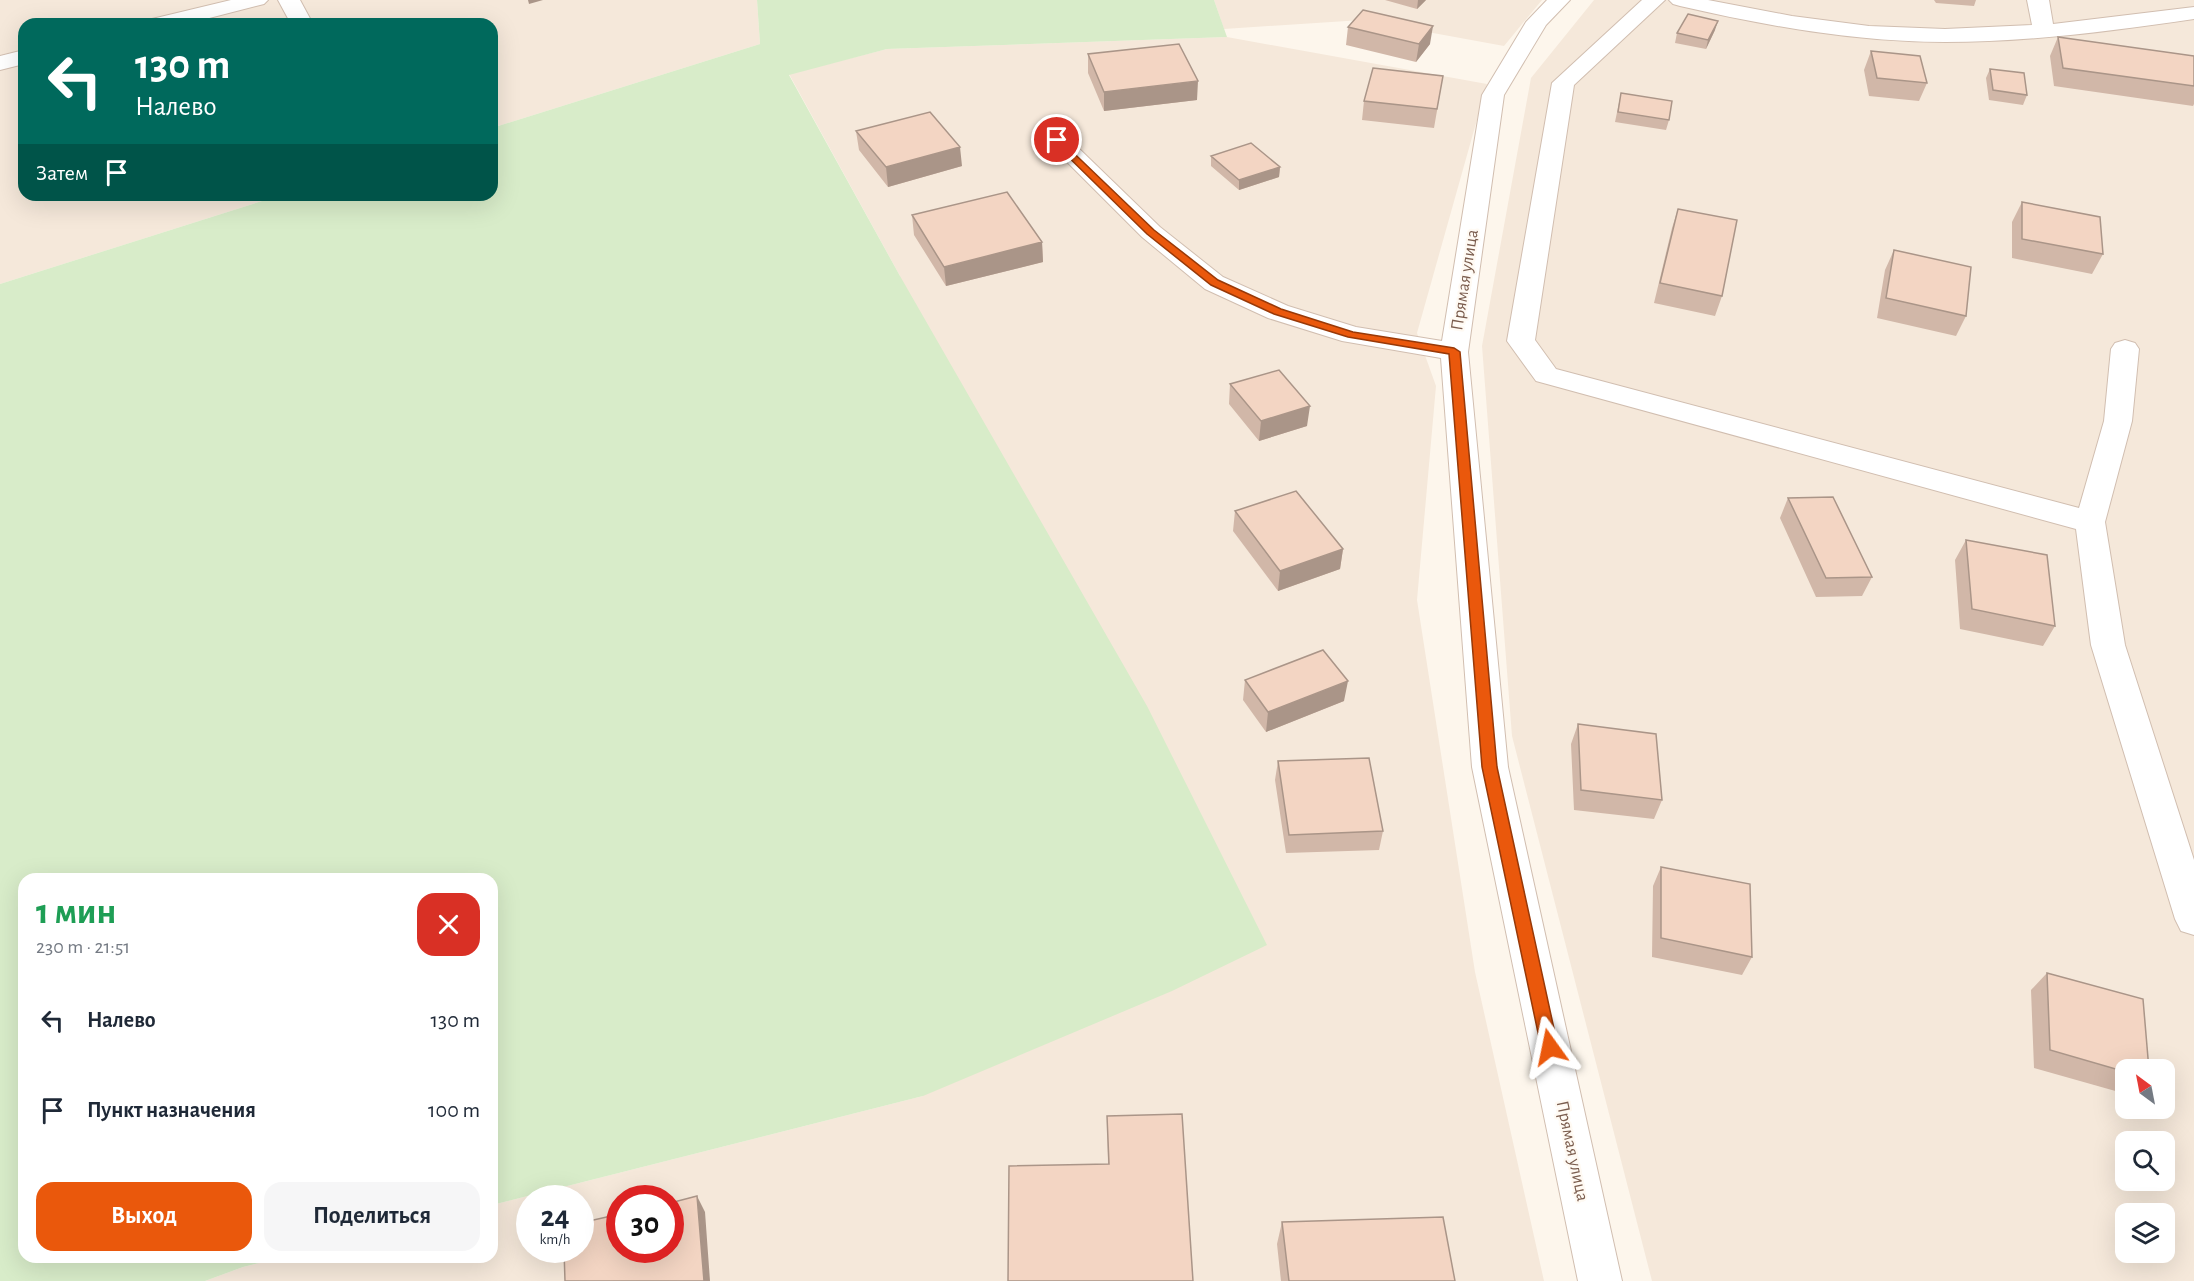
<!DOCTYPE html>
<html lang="ru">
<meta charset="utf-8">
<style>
body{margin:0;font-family:"Alegreya Sans",sans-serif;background:#f6f6f7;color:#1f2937;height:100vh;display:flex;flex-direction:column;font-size:22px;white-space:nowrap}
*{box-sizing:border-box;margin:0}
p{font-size:20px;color:#747a83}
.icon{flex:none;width:33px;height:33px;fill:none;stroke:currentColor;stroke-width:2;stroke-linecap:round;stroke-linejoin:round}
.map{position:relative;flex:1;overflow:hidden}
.drawer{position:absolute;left:18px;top:873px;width:480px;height:390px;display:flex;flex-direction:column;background:#fff;border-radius:18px;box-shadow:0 6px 24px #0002}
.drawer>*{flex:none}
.hud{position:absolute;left:18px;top:18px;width:480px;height:183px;border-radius:18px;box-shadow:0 6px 24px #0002;background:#00695c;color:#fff;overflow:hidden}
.needle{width:39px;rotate:328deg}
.fabs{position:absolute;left:2115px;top:1059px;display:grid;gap:12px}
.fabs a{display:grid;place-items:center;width:60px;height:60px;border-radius:12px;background:#fff;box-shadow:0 6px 24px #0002;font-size:30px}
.speed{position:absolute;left:516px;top:1185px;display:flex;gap:12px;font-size:30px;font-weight:700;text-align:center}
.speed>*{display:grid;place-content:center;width:78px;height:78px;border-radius:50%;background:#fff;box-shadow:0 6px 24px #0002;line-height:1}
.speed small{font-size:15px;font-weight:400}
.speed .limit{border:9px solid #d22;background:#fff;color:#111}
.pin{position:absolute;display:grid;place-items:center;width:51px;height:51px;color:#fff;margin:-26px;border:3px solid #fff;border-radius:50%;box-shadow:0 2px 6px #0007}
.me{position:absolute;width:66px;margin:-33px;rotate:348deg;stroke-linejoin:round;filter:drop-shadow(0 0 4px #0008)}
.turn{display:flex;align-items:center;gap:21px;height:126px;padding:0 18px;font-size:27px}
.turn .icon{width:78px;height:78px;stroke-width:2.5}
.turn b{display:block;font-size:42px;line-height:51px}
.then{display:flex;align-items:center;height:57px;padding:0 18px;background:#0003;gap:12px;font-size:22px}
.round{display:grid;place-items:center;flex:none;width:63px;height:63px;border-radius:18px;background:#f6f6f7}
.head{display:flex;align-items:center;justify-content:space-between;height:102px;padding:0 18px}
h1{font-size:36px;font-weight:700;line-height:45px;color:#1e9e55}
.action{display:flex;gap:12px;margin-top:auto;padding:12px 18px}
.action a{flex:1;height:69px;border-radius:18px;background:#ea580c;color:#fff;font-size:24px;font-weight:700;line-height:69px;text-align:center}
.action a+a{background:#f6f6f7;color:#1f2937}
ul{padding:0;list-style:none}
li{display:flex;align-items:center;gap:18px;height:90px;padding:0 18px}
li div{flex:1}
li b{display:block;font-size:22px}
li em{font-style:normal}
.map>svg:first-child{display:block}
.residential{fill:#f5e8da;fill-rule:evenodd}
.green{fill:#d8ecc9}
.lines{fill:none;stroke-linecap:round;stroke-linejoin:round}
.minor-casing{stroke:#d1beb0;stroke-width:2}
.minor{fill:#fff;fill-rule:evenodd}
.wall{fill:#d1b7a8}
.shaded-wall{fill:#aa9588}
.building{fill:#f3d5c3;stroke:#aa9588;stroke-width:1.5}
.route{fill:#ea580c;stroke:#983908;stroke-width:1.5}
.labels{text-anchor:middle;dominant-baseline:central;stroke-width:4.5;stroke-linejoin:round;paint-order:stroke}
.street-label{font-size:18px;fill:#7a5c4d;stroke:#fffaf3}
</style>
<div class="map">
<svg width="2194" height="1281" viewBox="0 0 2194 1281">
<rect width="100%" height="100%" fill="#fdf6ec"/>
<path class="residential" d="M0 0H757L760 44 492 128V24H24V195H281L0 284Z
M1214 0H1542L1504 46 1362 20 1224 29Z
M1594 0H2194V1281H1652L1512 736 1482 346 1531 78ZM2126 1070H2164V1108H2126ZM2126 1142H2164V1180H2126ZM2126 1214H2164V1252H2126Z
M1227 37 1487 84 1417 333 1436 386 1417 600 1475 972 1544 1281H205L243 1267 284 1257H492V1205L923 1096 900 276 789 74 887 49ZM530 1198H580V1250H530ZM620 1198H670V1250H620Z"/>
<path class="green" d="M757 0H1214L1227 37 887 49 789 75 900 276 1147 706 1267 945 1172 991 923 1096 492 1205V879H24V1257H284L243 1267 205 1281H0V284L281 195H492V128L760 44Z"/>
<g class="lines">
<g class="minor-casing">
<path id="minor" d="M231 0H268L264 4 186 24H149L152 19Z
M278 0H300L313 24H291Z
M1547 0H1570L1546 25 1504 95 1468 352 1508 767 1622 1281H1578L1472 767 1441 358 1342 341 1268 318 1205 289 1142 237 1045 140 1049 135 1057 133 1065 135 1160 227 1223 277 1288 306 1356 327 1442 341 1482 95 1526 22Z
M1642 0H1665L1574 85 1535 340 1556 369 2079 508 2104 421 2111 349 2115 343 2125 340 2135 343 2139 349 2132 421 2105 522 2125 645 2194 860V935L2181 931 2175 919 2091 645 2076 529 1536 381 1507 341 1552 83Z
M1669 0H1708L1792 16 1869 26 1945 29 2032 25 2027 0H2049L2053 24 2194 7V19C2112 31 2029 42 1945 42 1856 42 1767 26 1680 6L1673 4Z
M24 50V64L0 70V56Z"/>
</g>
<use href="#minor" class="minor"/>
</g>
<path class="wall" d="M1385 0H1426L1417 9Z
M1934 0H1976L1974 6 1936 3Z
M1348 27 1430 44 1416 62 1346 45Z
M1715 30 1706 49 1675 43 1677 33Z
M2058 37 2194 56V104L2193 106 2054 86 2050 56Z
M1871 51 1927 83 1919 101 1869 96 1864 70Z
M1088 54 1197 100 1104 111 1088 73Z
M1990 69 2027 95 2023 105 1989 100 1986 78Z
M1443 76 1434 128 1362 120 1364 101Z
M1621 93 1669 120 1666 130 1615 122Z
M856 131 962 166 888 187 859 150Z
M1211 156 1280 167 1279 177 1239 190 1211 166Z
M2022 202 2103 254 2092 274 2012 258V222Z
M1678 209 1722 296 1715 316 1654 303 1672 228Z
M912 215 1042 242 1043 262 946 286 914 235Z
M1894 250 1966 316 1956 336 1877 318 1885 270Z
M1230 384 1307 426 1259 441 1229 404Z
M1788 498 1872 577 1862 596 1816 597 1780 518Z
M1235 511 1343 549 1340 569 1278 591 1233 531Z
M1966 540 2055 626 2043 646 1960 629 1955 560Z
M1245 680 1344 701 1266 732 1243 700Z
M1578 724 1662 800 1654 819 1574 810 1571 744Z
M1278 761 1383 831 1379 850 1286 853 1275 780Z
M1661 867 1752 957 1742 975 1652 957 1653 886Z
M2047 973 2126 1070V1094L2034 1068 2031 990Z
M1107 1116 1193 1281 1108 1164Z
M1282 1222 1455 1281H1281L1277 1244Z"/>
<path class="shaded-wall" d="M528 0H543L529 4Z
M1418 0H1426L1417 9Z
M1718 21 1715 30 1706 49 1708 40Z
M1433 26 1430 44 1416 62 1419 44Z
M1198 81 1197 100 1104 111V92Z
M960 147 962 166 888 187 886 167Z
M1280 167 1279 177 1239 190V180Z
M1042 242 1043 262 946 286 944 267Z
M1310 406 1307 426 1259 441 1261 421Z
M1343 549 1340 569 1278 591 1280 571Z
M1348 681 1344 701 1266 732 1268 712Z
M697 1196 705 1212 710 1281H704Z"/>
<path class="building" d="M1363 10 1433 26 1419 44 1348 27Z
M1688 14 1718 21 1708 40 1677 33Z
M2058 37 2194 56V86L2063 68Z
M1179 44 1198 81 1104 92 1088 54Z
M1871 51 1920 56 1927 83 1877 78Z
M1373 68 1443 76 1437 109 1364 101Z
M1990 69 2024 73 2027 95 1993 90Z
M1621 93 1672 101 1669 120 1618 112Z
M930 112 960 147 886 167 856 131Z
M1251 143 1280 167 1239 180 1211 156Z
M1007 192 1042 242 944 267 912 215Z
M2022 202 2100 217 2103 254 2022 239Z
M1678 209 1737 220 1722 296 1660 283Z
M1894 250 1971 267 1966 316 1886 298Z
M1279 370 1310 406 1261 421 1230 384Z
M1296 491 1343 549 1280 571 1235 511Z
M1833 497 1872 577 1826 578 1788 498Z
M1966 540 2047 555 2055 626 1972 609Z
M1323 650 1348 681 1268 712 1245 680Z
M1578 724 1656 734 1662 800 1581 790Z
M1369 758 1383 831 1289 835 1278 761Z
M1661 867 1750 884 1752 957 1661 938Z
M2047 973 2143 999 2149 1070H2126V1072L2050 1050Z
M1182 1114 1193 1281H1008L1009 1166 1109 1164 1107 1116Z
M697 1196 704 1281H565L564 1250H580V1223L620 1214V1250H670V1203Z
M1443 1217 1455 1281H1289L1282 1222Z"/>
<path class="route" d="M1057 137 1154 230 1218 280 1281 309 1353 332 1454 348 1460 352 1497 767 1558 1047 1556 1053 1550 1055 1544 1053 1541 1047 1482 767 1449 354 1348 337 1274 314 1211 285 1147 234 1053 142V138Z"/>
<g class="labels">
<g class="street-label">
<text transform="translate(1465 280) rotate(-81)">Прямая улица</text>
<text transform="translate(1572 1151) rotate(78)">Прямая улица</text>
</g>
</g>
</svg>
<div class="fabs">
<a><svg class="needle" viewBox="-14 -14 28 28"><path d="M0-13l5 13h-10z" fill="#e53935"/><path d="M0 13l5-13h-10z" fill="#747a83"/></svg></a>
<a><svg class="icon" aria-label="search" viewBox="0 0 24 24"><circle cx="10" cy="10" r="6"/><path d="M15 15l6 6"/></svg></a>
<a><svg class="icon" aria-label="layers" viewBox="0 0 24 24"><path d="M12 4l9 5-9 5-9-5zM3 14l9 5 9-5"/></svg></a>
</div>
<div class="speed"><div>24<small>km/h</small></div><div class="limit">30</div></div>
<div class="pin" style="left:1057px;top:140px;background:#d93025"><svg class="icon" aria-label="arrive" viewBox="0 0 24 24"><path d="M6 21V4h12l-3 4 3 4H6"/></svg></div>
<svg class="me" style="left:1550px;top:1047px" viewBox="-20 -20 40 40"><path d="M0-17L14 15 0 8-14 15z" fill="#ea580c" stroke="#fff" stroke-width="4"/></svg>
<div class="hud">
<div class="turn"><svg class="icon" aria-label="left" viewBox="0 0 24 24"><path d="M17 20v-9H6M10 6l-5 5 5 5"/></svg><div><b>130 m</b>Налево</div></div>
<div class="then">Затем<svg class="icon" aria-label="arrive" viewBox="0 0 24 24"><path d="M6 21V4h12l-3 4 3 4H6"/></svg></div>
</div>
<section class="drawer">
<div class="head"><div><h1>1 мин</h1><p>230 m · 21:51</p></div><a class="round" style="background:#d93025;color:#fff"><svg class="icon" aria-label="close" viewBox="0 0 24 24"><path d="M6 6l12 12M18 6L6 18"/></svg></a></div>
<ul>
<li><svg class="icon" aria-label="left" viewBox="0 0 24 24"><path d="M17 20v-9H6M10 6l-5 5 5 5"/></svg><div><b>Налево</b></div><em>130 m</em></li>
<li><svg class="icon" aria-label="arrive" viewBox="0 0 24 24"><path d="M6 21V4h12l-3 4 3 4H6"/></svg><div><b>Пункт назначения</b></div><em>100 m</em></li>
</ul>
<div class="action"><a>Выход</a><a>Поделиться</a></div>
</section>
</div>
